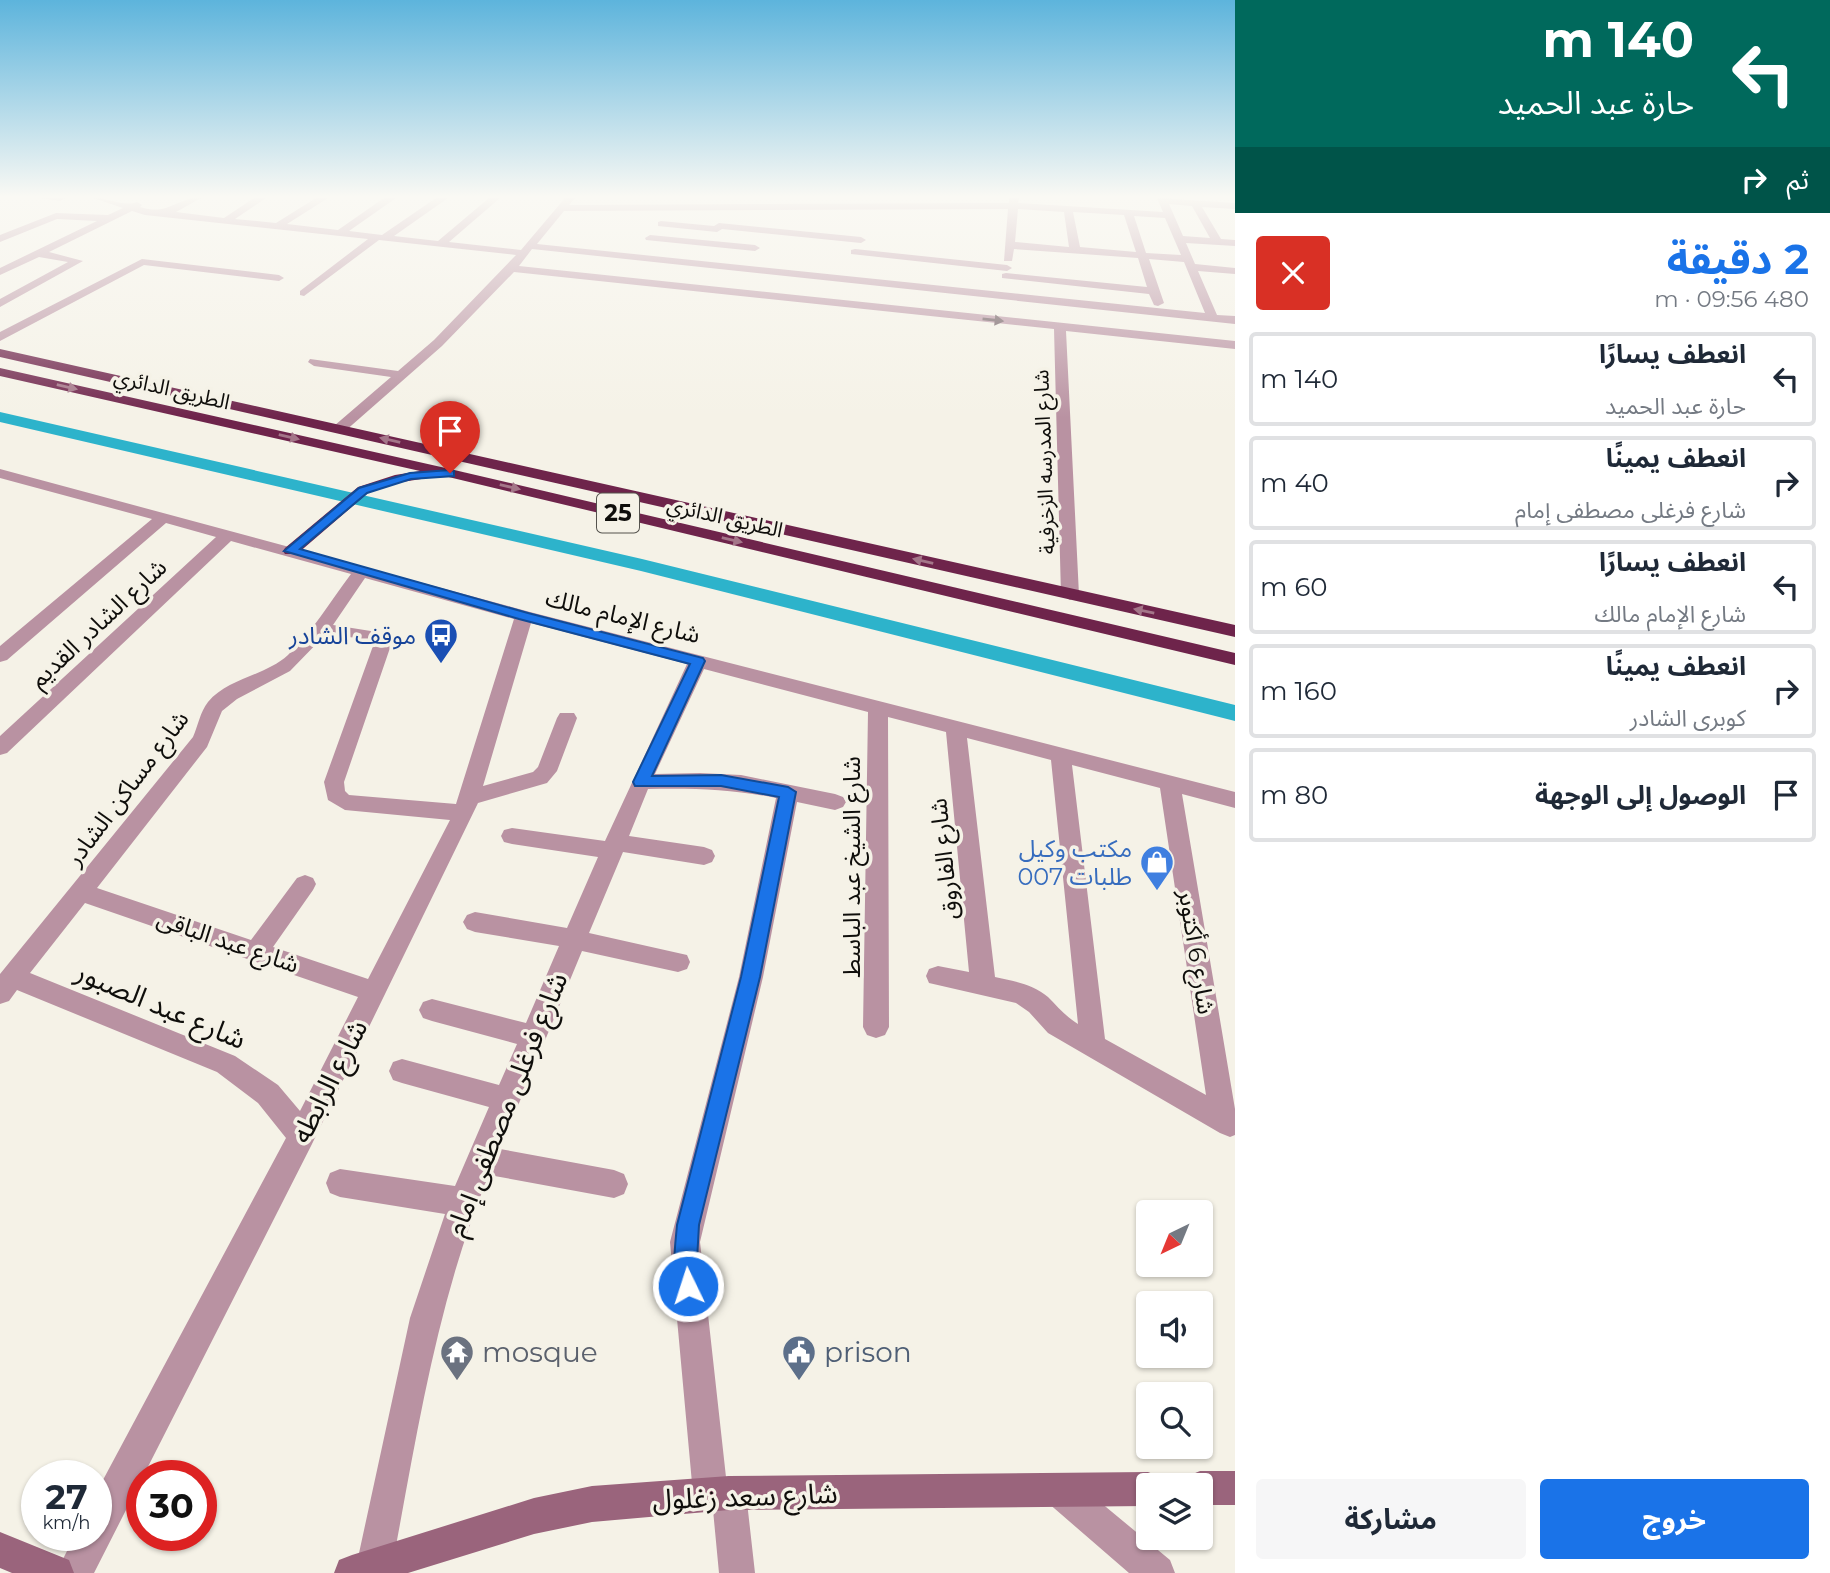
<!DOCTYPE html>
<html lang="ar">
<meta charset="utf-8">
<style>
body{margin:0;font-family:Montserrat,"Noto Sans Arabic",sans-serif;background:#f6f6f7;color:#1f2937;direction:rtl;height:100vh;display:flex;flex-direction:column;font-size:26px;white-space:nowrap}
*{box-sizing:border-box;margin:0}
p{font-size:23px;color:#747a83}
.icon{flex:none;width:38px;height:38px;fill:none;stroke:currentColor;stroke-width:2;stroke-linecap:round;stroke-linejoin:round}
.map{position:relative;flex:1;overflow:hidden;direction:ltr}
.sheet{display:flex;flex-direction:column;background:#fff;width:595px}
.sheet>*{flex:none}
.top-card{background:#00695c;color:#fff;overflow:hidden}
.needle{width:46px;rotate:223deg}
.buttons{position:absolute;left:1136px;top:1200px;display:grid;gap:14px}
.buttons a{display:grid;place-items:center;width:77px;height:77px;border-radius:7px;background:#fff;box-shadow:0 2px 5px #0004;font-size:35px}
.speed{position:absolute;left:21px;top:1460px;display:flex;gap:14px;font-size:35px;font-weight:700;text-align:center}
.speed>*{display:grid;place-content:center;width:91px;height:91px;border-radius:50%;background:#fff;box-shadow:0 2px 5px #0004;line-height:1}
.speed small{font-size:18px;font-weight:400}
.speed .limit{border:10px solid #d22;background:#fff;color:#111}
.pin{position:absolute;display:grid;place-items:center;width:60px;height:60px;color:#fff;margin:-72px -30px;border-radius:50% 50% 50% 0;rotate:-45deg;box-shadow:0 0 7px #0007}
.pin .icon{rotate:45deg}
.me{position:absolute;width:77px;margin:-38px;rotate:356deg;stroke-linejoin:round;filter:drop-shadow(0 0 5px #0008)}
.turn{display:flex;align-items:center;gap:24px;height:147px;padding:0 21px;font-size:32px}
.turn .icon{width:91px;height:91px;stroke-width:2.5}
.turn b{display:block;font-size:49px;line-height:60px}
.then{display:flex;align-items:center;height:66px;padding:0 21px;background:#0003;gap:14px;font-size:26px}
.round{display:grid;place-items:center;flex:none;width:74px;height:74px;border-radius:7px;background:#f6f6f7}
.headline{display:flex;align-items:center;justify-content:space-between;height:119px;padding:0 21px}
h1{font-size:42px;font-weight:700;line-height:52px;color:#1a73e8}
.action{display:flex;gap:14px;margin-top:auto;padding:14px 21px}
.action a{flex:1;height:80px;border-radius:7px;background:#1a73e8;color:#fff;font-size:28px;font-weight:700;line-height:80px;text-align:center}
.action a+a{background:#f6f6f7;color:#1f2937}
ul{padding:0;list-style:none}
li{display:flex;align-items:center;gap:21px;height:94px;margin:0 14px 10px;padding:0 7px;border:4px solid #e0e1e3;border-radius:7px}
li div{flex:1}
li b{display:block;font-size:26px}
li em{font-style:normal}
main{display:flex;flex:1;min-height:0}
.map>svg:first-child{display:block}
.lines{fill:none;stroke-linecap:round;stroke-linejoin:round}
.canal{fill:#2db3cb;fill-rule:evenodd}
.street{fill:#b992a2;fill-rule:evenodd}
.secondary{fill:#9a647c;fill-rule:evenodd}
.highway{fill:#6e244b;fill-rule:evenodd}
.oneway{fill:#645056}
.oneway2{fill:#a47689}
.route{fill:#1a73e8;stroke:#114b97;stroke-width:2}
.labels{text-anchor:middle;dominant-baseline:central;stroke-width:7;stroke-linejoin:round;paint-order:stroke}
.far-street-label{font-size:21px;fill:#0f0e0b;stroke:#f5f2e7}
.shield{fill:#f5f2e7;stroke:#54524d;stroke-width:2}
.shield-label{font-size:23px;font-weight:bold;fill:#0f0e0b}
.street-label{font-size:24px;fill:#0f0e0b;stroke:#f5f2e7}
.transit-label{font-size:24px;fill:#164399;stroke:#f5f2e7;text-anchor:end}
.shop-label{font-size:24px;fill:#366cbe;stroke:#f5f2e7;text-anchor:end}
.near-street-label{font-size:28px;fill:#0f0e0b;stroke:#f5f2e7}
.near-worship-label{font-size:28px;fill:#5b616d;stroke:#f5f2e7;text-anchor:start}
.near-service-label{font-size:28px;fill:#4e5e75;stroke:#f5f2e7;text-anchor:start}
</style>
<main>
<section class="sheet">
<div class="top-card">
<div class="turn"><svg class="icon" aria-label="left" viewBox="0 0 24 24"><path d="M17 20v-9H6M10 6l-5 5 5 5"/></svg><div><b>140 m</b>حارة عبد الحميد</div></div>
<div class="then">ثم<svg class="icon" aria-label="right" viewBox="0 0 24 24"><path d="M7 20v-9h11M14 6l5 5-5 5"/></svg></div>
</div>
<div class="headline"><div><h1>2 دقيقة</h1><p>480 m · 09:56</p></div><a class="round" style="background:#d93025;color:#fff"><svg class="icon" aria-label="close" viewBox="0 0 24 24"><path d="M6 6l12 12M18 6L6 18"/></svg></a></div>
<ul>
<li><svg class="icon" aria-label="left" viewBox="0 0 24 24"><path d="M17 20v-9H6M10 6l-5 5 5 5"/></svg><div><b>انعطف يسارًا</b><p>حارة عبد الحميد</p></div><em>140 m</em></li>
<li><svg class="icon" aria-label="right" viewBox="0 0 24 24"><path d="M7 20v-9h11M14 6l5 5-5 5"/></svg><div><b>انعطف يمينًا</b><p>شارع فرغلى مصطفى إمام</p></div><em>40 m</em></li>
<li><svg class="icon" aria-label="left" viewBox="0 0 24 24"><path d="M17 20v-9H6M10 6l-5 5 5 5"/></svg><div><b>انعطف يسارًا</b><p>شارع الإمام مالك</p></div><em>60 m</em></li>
<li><svg class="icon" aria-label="right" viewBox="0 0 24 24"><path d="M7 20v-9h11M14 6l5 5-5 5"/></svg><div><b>انعطف يمينًا</b><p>كوبرى الشادر</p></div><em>160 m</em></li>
<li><svg class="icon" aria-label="arrive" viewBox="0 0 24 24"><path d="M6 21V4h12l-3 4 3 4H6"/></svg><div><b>الوصول إلى الوجهة</b></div><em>80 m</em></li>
</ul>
<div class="action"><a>خروج</a><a>مشاركة</a></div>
</section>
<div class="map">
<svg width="1235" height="1573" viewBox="0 0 1235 1573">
<rect width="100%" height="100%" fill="#f5f2e7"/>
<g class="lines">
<path class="canal" d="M0 412 642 559 1235 705V721L641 571 0 422Z"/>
<path class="street" d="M41 198H65L60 201Z
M93 198C107 198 125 207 137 202L142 205 140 207C170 216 174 198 201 198L176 212 224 218 254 198H266L235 219 276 223 316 198H328L287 224 338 230 384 198H396L349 231 382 235 436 198H448L394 236 438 241 489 198H500L449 242 521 250 565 198H575L569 205 1009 203V198H1019L1018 203 1163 212 1157 198 1235 203V209L1202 207 1221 239 1235 240V246L1186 243 1195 264 1235 268V274L1198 271 1217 315 1235 316V324L532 249 519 266 1235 341V349L1066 331 1079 595 1070 600 1061 595 1054 329 514 272 442 346 344 432 339 433 332 429 334 426 391 377 314 366 308 362 310 359 398 371 434 340 516 255 379 240 304 296 300 295V291L368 239 145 215 132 211 49 252 83 261 0 307V299L68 262 39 257 0 275V268L97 221 57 219 0 242V235L56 213 108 215 123 208ZM1169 204 1192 206 1210 238 1183 236ZM1008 209 1004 261H1012L1014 249 1138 258 1147 287 1006 273 1002 274V278L1149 294 1154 305 1158 306 1164 303 1149 259 1184 262 1205 313 537 244 564 211ZM1018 209 1064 212 1069 247 1015 242ZM1073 212 1124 215 1136 252 1080 247ZM1134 216 1165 218 1181 255 1146 253Z
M661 221 714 226 719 223 861 237 866 240 861 243 722 229 717 232 658 226V222Z
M650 235 755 245 760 248 755 251 646 240 645 238Z
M855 249 1007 265 1012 268 1007 271 851 254V250Z
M142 259 279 275 284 278 279 281 144 265 0 341V332Z
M0 469 530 612 1235 792V808L1182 794 1235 1109V1135L1230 1137 1220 1133 1048 1033 1029 1012 1016 1003 929 983 926 976 929 969 938 966 969 972 946 732 888 717 889 1027 885 1035 876 1038 867 1035 863 1027 868 712 704 669 655 774 700 773 741 775 835 794 843 797 846 802 843 807 835 810 797 802 763 977 700 1242 726 1477 729 1476 741 1481 746 1493 755 1573H719L713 1510 698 1506 693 1494 670 1242 739 977 776 798C733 789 692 788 648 789L629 836 704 847 712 850 715 856 712 862 704 865 623 852 589 933 687 955 690 962 687 969 678 972 582 951 500 1149 614 1170 624 1174 628 1184 624 1194 614 1198 489 1175C437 1299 417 1435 392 1567L390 1573H358L356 1567 410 1318 445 1214 340 1197 330 1193 326 1183 330 1173 340 1169 455 1186 489 1107 402 1083 393 1080 389 1071 393 1062 402 1059 499 1085 517 1044 432 1021 423 1018 419 1010 423 1002 432 999 526 1023 559 946 475 932 467 929 463 922 467 915 475 912 567 928 598 857 512 844 504 842 501 836 504 830 512 828 605 841 687 664 531 623 483 786 533 772 538 767 557 718 560 713H574L577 718 557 771 547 783 478 803 311 1146 94 1573H56L75 1535H96V1493L286 1138 258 1103 217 1072 17 990 9 1001 0 1004V974L193 737C198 726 200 712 208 702 228 678 265 676 288 655 313 631 330 602 351 574L231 541 7 753 0 755V736L216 537 166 523 7 660 0 662V646L152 519 0 478ZM365 578 514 619 456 804 349 795 345 791 344 782 391 645 377 632 333 625ZM325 635 359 638 373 646 324 782 328 800 345 810 450 820 368 979 273 947 313 890 316 884 313 878 305 875 297 878 251 940 97 888 207 747 222 711 237 699 290 671ZM967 738 1051 760 1078 1024C1065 1016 1058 1007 1048 997 1033 984 1013 981 995 977ZM1072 765 1160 788 1206 1095 1105 1039ZM85 903 358 997 300 1111 278 1085 235 1056 30 973Z
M1059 1473 1071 1478 1170 1560 1175 1573H1129L1047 1502 1042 1490 1047 1478Z"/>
<path class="secondary" d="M1200 1471H1235V1505H1200V1486H1184L1188 1476Z
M1148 1472 1160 1477 1164 1486H1148V1506L729 1510 592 1522 534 1534 408 1573H334L339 1560 352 1555 534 1498 592 1486 729 1476Z
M0 1532 69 1560 74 1573H12L0 1568Z"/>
<path class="highway" d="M0 349 1235 625V637L0 357Z
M0 368 450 469 1235 653V665L436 474 434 477 402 482 368 493 297 554H285L283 551 285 548 358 487 395 475 420 471 0 376Z"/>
</g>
<defs><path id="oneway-solid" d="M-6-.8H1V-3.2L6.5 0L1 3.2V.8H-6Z" transform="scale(1.75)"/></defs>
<use class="oneway" href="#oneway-solid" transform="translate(993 320) rotate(6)"/>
<g class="oneway2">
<use href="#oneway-solid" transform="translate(67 387) rotate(13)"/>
<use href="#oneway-solid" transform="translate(289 437) rotate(13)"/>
<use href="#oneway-solid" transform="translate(390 440) rotate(-167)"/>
<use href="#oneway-solid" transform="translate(510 487) rotate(13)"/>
<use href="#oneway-solid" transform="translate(732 540) rotate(13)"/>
<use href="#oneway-solid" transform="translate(923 561) rotate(-167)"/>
<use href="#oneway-solid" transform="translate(1144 611) rotate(-168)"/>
</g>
<linearGradient id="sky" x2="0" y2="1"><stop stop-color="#5db4dc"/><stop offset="0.47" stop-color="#faf9f4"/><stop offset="1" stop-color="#faf9f4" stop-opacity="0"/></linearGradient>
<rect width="1235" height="418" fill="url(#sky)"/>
<path class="route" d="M450 470 454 471V476L411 479 367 493 300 549 528 613 703 658 705 661 652 776 721 775 788 787 796 792 760 977 699 1225 697 1260 699 1286 696 1294 688 1298 679 1294C671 1273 675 1248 677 1225L741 977 779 797 721 786H635L633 782 690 664 519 619 284 551 359 488 410 473Z"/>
<defs>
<g id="bus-pin" transform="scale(1.75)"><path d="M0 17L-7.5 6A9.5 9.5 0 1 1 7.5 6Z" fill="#1a4fb4" stroke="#f5f2e7"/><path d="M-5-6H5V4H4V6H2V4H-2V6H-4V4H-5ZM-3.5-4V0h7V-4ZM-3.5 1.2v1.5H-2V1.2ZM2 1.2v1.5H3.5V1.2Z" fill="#fff"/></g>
<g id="shop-pin" transform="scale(1.75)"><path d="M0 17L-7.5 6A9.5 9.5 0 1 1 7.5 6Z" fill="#3f7fe0" stroke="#f5f2e7"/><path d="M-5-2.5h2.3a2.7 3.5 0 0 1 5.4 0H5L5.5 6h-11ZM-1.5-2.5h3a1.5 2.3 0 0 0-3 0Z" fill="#fff"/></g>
<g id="temple-pin" transform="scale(1.75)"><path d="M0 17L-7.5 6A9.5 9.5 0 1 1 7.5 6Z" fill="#6b7280" stroke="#f5f2e7"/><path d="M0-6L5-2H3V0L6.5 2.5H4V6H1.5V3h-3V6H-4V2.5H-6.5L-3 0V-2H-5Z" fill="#fff"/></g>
<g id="civic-pin" transform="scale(1.75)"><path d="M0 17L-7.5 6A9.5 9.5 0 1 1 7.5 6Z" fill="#5c6f8a" stroke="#f5f2e7"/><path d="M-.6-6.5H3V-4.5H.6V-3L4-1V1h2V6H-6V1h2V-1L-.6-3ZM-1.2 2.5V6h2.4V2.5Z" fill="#fff"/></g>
</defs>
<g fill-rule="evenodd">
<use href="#bus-pin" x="441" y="635"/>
<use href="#shop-pin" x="1157" y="862"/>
<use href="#temple-pin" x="457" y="1352"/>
<use href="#civic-pin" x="799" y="1352"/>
</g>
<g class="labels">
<g class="far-street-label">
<text transform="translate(172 389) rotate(13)">الطريق الدائري</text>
<text transform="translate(1044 462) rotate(-92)">شارع المدرسه الزخرفية</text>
<text transform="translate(725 517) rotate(13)">الطريق الدائري</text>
</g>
<rect class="shield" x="597" y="493.5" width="42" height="39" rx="5"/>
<g class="shield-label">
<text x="618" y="513">25</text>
</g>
<g class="street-label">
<text transform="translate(623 616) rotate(14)">شارع الإمام مالك</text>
<text transform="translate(98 623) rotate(-43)">شارع الشادر القديم</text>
<text transform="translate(127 788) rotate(-53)">شارع مساكن الشادر</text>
<text transform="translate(944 859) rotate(-96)">شارع الفاروق</text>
<text transform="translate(851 867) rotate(-90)">شارع الشيخ عبد الباسط</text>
<text transform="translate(228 941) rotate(19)">شارع عبد الباقى</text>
<text transform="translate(1197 952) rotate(81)">شارع 6 أكتوبر</text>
</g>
<g class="transit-label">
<text x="416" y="635">موقف الشادر</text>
</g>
<g class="shop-label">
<text x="1132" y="848">مكتب وكيل<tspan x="1132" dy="28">طلبات 007</tspan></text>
</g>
<g class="near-street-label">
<text transform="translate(161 1005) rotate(23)">شارع عبد الصبور</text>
<text transform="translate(329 1081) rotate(-63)">شارع الرابطه</text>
<text transform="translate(506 1104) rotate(-68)">شارع فرغلى مصطفى إمام</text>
<text transform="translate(745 1496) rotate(-2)">شارع سعد زغلول</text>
</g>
<g class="near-worship-label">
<text x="482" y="1352">mosque</text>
</g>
<g class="near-service-label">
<text x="824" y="1352">prison</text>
</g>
</g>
</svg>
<div class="buttons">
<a><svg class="needle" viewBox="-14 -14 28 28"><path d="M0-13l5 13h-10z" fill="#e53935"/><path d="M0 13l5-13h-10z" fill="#747a83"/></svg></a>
<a><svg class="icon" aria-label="sound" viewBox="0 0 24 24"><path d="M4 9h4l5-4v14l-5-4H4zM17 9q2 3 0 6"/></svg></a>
<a><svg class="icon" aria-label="search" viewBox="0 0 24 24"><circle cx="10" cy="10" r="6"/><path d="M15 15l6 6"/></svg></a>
<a><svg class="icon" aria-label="layers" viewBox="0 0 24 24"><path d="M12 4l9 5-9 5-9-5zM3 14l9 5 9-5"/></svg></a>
</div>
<div class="speed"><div>27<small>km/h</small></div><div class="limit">30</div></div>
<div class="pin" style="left:450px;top:473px;background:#d93025"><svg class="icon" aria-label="arrive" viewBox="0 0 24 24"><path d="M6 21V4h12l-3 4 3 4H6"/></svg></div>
<svg class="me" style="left:688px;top:1286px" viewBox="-20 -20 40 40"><circle r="17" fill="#1a73e8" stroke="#fff" stroke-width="3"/><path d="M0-11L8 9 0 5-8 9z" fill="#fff"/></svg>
</div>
</main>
